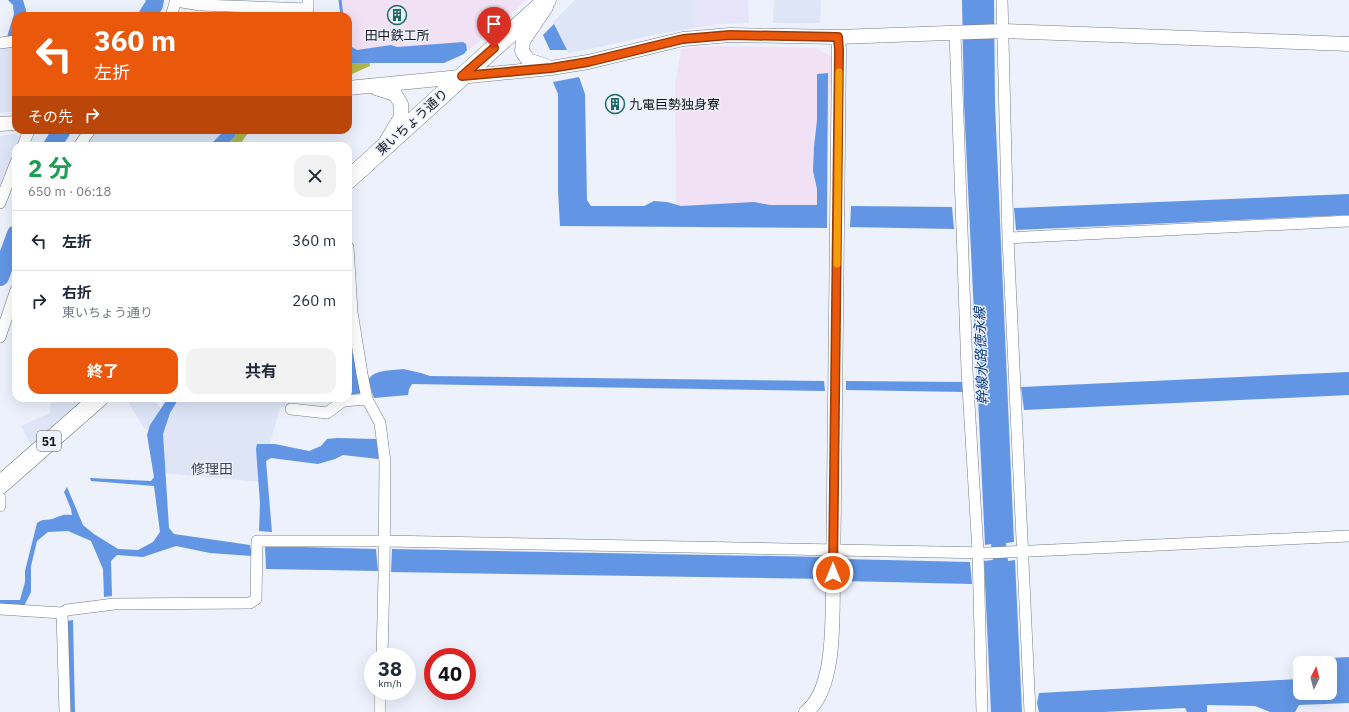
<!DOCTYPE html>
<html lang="ja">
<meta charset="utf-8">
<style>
body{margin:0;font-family:"IBM Plex Sans","Noto Sans JP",sans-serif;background:#f2f2f3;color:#1f2937;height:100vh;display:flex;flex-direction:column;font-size:15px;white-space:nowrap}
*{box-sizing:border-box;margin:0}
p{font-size:13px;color:#747a83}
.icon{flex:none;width:22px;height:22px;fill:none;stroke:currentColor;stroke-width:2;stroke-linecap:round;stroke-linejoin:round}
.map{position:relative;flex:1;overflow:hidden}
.details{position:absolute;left:12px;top:142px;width:340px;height:260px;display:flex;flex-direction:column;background:#fff;border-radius:12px;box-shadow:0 4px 16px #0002}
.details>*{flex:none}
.banner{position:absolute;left:12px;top:12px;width:340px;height:122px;border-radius:12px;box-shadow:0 4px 16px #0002;background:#ea580c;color:#fff;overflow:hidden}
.needle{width:26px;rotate:6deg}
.controls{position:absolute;left:1293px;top:656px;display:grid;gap:8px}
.controls a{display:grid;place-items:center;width:44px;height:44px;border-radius:8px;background:#fff;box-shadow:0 4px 16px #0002;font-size:20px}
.speed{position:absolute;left:364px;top:648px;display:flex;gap:8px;font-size:20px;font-weight:700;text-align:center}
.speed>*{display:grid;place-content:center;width:52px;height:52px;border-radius:50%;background:#fff;box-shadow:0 4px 16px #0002;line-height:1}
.speed small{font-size:10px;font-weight:400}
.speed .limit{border:6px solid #d22;background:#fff;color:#111}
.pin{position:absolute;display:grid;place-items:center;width:34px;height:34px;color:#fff;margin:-41px -17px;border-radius:50% 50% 50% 0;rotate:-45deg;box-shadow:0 0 4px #0007}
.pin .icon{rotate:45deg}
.me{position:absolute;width:44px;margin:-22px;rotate:0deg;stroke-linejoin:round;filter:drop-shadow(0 0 3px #0008)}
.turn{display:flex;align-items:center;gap:14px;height:84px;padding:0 16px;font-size:18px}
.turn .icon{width:52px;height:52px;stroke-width:2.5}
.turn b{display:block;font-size:28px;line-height:34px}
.then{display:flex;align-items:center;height:38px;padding:0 16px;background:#0003;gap:8px;font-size:15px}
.round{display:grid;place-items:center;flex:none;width:42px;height:42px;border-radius:12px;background:#f2f2f3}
.summary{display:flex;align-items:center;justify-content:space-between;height:68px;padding:0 16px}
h1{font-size:24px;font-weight:700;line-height:30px;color:#1e9e55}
.cta{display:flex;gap:8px;margin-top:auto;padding:8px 16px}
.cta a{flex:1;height:46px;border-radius:12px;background:#ea580c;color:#fff;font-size:16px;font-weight:700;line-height:46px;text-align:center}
.cta a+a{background:#f2f2f3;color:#1f2937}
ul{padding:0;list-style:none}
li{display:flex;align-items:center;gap:12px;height:60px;padding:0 16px;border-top:1px solid #e0e1e3}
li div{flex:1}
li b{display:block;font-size:15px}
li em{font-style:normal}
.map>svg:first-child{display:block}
.built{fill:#dde5f7}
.industrial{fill:#f1e1f4}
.education{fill:#e7e4fa}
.forest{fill:#b0b74d}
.water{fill:#6296e4}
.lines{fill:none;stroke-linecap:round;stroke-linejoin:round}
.stream{stroke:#6296e4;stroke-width:3}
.river{stroke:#6296e4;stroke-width:18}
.minor-casing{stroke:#787c86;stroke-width:12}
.tertiary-casing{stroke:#787c86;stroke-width:15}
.primary-casing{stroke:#787c86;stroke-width:19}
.minor{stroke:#fff;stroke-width:11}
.tertiary{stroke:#fff;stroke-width:14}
.primary{stroke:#fff;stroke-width:18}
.route-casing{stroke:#983908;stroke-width:10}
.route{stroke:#ea580c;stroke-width:7}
.slow{stroke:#f59e0b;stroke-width:7}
.labels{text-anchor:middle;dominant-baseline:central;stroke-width:3;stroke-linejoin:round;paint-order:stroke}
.shield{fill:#ecf1fc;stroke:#56595f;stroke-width:1}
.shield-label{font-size:12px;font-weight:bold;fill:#16181c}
.poi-label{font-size:13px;fill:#16181c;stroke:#ecf1fc}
.street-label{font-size:13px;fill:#16181c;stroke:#ecf1fc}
.water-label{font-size:14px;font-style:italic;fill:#0b3d83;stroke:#ecf1fc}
.neighbourhood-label{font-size:14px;fill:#444851;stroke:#ecf1fc}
</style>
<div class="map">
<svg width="1349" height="712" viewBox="0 0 1349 712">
<rect width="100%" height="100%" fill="#ecf1fc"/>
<path class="built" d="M575 0H695L694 28 653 35 604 46 568 53 553 22Z
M774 0H821L820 23H773Z
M10 46 16 51V111L0 113V47Z
M94 130H229L214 146H82Z
M14 134 21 137 17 146H16V150L0 191V136Z
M51 398H88L32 447 21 426 50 413Z
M123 398H152L161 409 148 430 144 428 128 402Z
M175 398H289V407H280L269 448 262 482 163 473 160 427Z"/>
<path class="industrial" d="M340 0H526L469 50 456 49 369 54 348 48V16H342Z
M710 46 816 48 832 57 824 205 676 211 675 85 681 49Z"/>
<path class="education" d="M695 0H748L749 23 720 24 694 28Z"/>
<path class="forest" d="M348 48 369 54 370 66 352 74H348Z
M238 130H250L239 146H226L234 138Z"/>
<path class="water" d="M8 0H23L26 10V16H16V43L7 37 14 14 13 5Z
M962 0H994L995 105 1014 542 1006 543 1008 561 1015 560 1022 712H991L984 561 993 560 991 544 985 545 964 104Z
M554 24 567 50H550L543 35Z
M348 40 352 47 357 50 391 45 397 47 463 42 466 44 467 50 464 54 444 63H348Z
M828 73 827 228 560 226 558 190V94L553 82 579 77 585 94 587 200 591 206H644L654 201 667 202 681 206 754 202 770 205H817V189L813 171 814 147 817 120V74Z
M225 130H238L234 138 225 146H209Z
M1349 194V215L1016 230 1014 208Z
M851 206 952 207 954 229 850 227Z
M348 343 351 346 361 393 348 396Z
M403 369 421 373 430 376 824 381 825 391 412 384 409 389 408 395 374 398 368 381C373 369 391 371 403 369Z
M1349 372V395L1024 410 1021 387Z
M846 381 963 382 964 392 846 390Z
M168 398H179L170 413 163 434 169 528 174 534 250 545 252 556 210 553 176 546 143 557 117 555 111 561 112 596 104 597 103 569 91 541 68 531 48 532 37 541 31 566V592L24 606 0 604V600H20L25 582V571L37 523C44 518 45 521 52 519 62 516 60 514 72 515L71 509 64 492 67 487 83 525 94 534 118 549 138 550 153 542 160 532 154 486 91 481 90 478 151 481 154 477 147 435 150 425Z
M337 438 376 439 380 453 378 459 343 455 335 459 318 464 271 458 266 461 272 532 259 531 260 503 256 449 257 444H275L309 451 321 446 327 439Z
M265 546 376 549 378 571 266 569Z
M392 549 824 557 826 579 391 572Z
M843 559 970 562 972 584 844 581Z
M73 620 75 712H70L67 621Z
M1349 657V703L1299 705 1295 712H1270L1255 706 1207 705V712H1187L1185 708 1104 712H1039L1037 703 1039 693 1300 679V693H1330V666L1332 658Z"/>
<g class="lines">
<path class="stream" d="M340 0 342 16"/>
<path class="river" d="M147 16 154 5 155 0
M52 146 62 130
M0 277 16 234"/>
<g class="minor-casing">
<path id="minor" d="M1002 0 1008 238 1030 712
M176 1 200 5 308 9V0
M171 16 176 0
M955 33 967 370 978 552 982 712
M0 43 16 41
M23 146 29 130
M79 146 90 130
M0 203 16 162
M1008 238 1349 221
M348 247 352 312 362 374 367 399 380 423 385 462 384 577 382 657
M0 337 16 290
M291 409 327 413 343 401 367 399
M0 498V506
M0 609 62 613 67 610 114 604 250 603 256 599 257 541H385L988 553 1349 536
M62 613 65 712
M380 712V691"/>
</g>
<g class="tertiary-casing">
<path id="tertiary" d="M546 66 528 60 522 51 523 41 546 7
M348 88 551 68 588 62 683 39 730 35 838 37 1003 31 1349 44
M376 88 395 94 401 104V117L387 140
M0 124 16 123
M806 712C836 689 832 619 833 584L839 50 838 37"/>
</g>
<g class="primary-casing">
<path id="primary" d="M348 180 547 0
M0 485 99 398"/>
</g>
<use href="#minor" class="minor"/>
<use href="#tertiary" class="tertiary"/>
<use href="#primary" class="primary"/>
</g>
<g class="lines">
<g class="route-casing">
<path id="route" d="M494 48 462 76 551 68 588 62 683 39 730 35 838 37 839 50 833 573"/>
</g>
<use href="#route" class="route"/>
<path class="slow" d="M837 264 839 72"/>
</g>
<defs>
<g id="building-ring" transform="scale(1)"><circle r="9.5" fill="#ecf1fc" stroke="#1c6966" stroke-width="1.5"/><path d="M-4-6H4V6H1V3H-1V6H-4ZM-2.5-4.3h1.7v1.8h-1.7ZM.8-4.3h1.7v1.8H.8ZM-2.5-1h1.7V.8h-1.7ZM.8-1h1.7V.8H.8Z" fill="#1c6966"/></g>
</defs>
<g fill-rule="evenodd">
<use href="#building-ring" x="397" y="15"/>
<use href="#building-ring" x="615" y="104"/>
</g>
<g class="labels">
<rect class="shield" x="37" y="431" width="24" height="20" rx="3"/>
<g class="shield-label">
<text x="49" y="441">51</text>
</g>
<g class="poi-label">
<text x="397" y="35">田中鉄工所</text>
<text x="629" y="104" text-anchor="start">九電巨勢独身寮</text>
</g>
<g class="street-label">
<text transform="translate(412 122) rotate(-42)">東いちょう通り</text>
</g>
<g class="water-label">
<text transform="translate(981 356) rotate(-92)">幹線水路徳永線</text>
</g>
<g class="neighbourhood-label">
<text x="212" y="469">修理田</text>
</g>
</g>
</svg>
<div class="controls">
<a><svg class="needle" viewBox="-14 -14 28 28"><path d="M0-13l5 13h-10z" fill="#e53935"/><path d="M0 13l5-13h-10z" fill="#747a83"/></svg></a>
</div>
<div class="speed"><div>38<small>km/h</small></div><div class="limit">40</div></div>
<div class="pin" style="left:494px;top:48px;background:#d93025"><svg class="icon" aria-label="arrive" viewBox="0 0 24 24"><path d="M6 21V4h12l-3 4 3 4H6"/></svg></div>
<svg class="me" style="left:833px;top:573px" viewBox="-20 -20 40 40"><circle r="17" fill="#ea580c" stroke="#fff" stroke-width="3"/><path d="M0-11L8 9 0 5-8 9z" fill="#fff"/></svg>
<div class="banner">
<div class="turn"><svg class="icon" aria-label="left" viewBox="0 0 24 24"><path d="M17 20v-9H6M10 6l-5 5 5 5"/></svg><div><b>360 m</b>左折</div></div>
<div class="then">その先<svg class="icon" aria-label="right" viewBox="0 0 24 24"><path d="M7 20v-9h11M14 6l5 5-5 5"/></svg></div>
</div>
<section class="details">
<div class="summary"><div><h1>2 分</h1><p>650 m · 06:18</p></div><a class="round"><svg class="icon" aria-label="close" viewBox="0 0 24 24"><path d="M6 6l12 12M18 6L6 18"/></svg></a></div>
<ul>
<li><svg class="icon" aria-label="left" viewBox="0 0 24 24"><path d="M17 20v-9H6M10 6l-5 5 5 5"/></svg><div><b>左折</b></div><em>360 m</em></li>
<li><svg class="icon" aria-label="right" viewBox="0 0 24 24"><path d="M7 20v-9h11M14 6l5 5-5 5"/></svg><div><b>右折</b><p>東いちょう通り</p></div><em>260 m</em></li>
</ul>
<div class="cta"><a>終了</a><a>共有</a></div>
</section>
</div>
